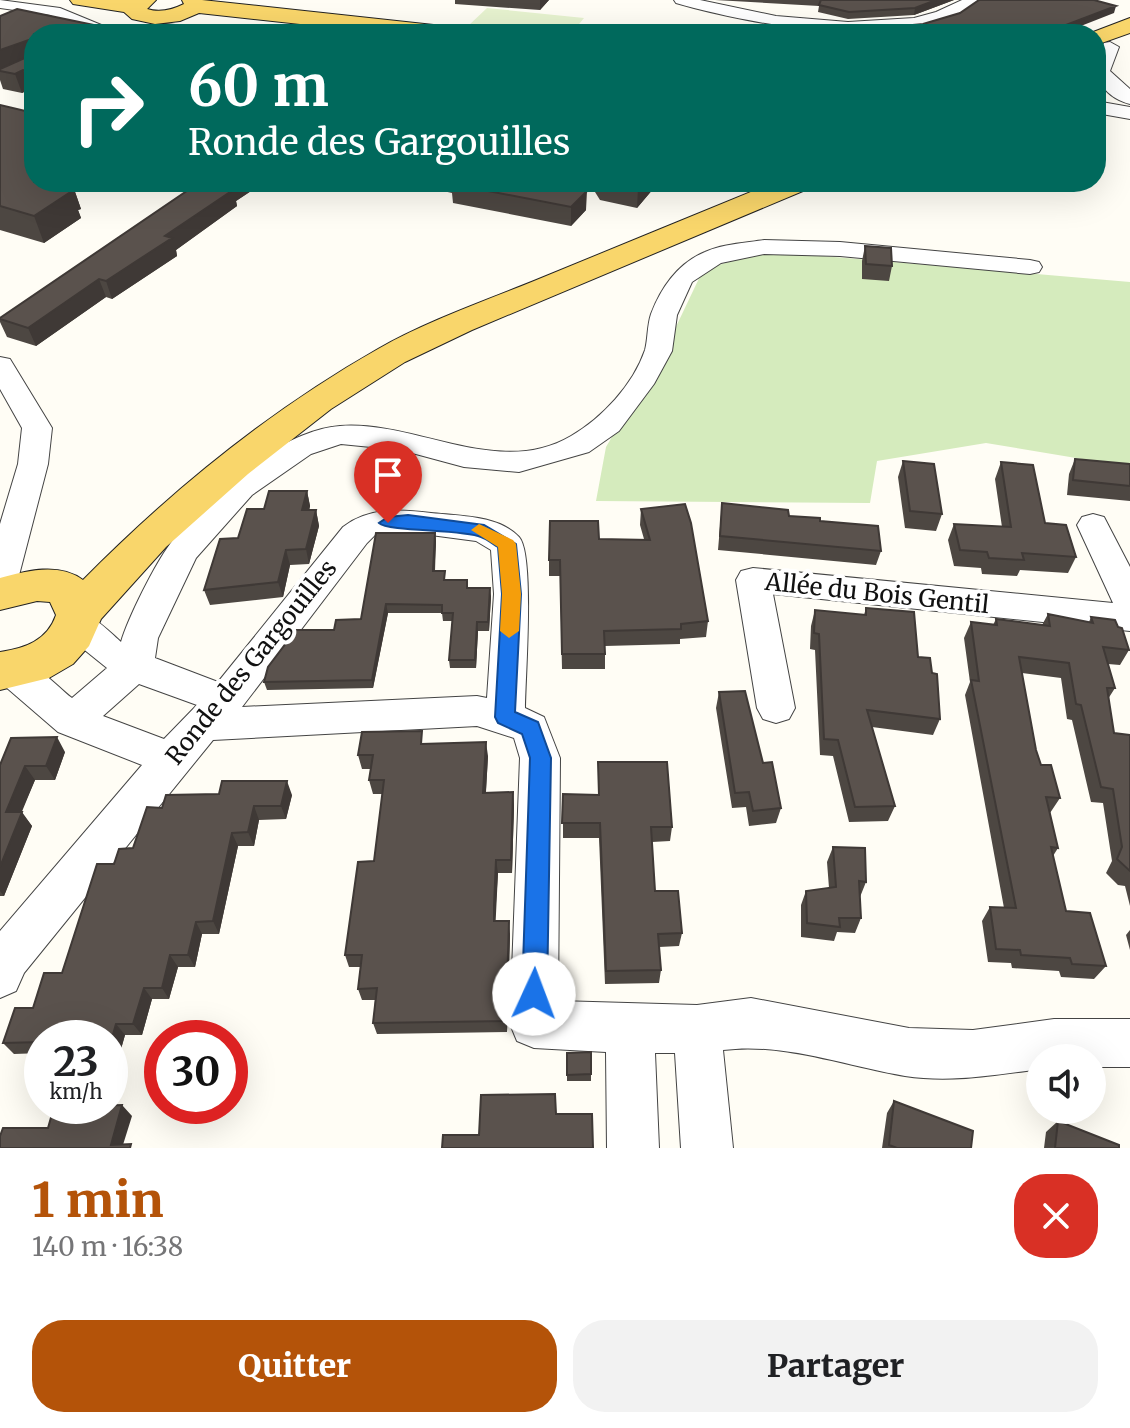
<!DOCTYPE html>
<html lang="fr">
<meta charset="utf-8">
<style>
body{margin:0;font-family:Merriweather,serif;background:#f2f2f2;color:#202124;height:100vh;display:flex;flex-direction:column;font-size:30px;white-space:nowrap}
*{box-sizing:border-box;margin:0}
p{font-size:26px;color:#757577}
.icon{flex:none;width:44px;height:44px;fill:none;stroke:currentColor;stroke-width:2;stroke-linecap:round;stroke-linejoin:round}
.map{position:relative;height:1148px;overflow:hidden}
.drawer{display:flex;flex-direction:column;background:#fff;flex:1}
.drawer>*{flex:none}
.banner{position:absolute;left:24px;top:24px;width:1082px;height:168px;border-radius:32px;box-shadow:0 8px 32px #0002;background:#00695c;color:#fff;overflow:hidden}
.controls{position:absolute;left:1026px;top:1044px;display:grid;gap:16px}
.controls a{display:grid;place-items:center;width:80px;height:80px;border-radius:50%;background:#fff;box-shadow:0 8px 32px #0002;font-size:40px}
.speed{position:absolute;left:24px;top:1020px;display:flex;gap:16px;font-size:40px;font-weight:700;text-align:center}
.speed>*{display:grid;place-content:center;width:104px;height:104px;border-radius:50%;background:#fff;box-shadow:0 8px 32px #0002;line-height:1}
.speed small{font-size:20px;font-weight:400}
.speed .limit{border:12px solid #d22;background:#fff;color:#111}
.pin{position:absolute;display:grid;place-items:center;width:68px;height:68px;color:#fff;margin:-82px -34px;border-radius:50% 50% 50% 0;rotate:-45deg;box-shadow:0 0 8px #0007}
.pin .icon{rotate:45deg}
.me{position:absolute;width:88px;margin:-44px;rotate:2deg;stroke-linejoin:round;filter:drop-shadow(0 0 6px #0008)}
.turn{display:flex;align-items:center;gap:28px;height:168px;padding:0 32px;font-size:36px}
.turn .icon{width:104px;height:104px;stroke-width:2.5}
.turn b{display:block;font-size:56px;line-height:68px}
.round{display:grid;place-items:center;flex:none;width:84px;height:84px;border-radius:32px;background:#f2f2f2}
.head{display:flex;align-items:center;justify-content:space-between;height:136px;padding:0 32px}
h1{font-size:48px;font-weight:800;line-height:60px;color:#b45309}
.cta{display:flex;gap:16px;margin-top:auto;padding:16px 32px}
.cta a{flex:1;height:92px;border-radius:32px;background:#b45309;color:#fff;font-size:32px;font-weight:800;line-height:92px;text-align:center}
.cta a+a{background:#f2f2f2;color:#202124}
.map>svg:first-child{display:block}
.green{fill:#d5ebbd}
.pitch{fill:#e6f2cf}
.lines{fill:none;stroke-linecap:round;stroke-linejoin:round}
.minor-casing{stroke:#444;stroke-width:2}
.major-casing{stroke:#222;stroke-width:2}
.minor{fill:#fff;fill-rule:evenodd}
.major{fill:#f9d66b;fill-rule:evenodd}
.wall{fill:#4d4742}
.shaded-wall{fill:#3f3936}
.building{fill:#5a524d;stroke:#3f3936;stroke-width:2}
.route{fill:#1a73e8;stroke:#114b97;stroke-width:2}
.slow{fill:#f59e0b}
.labels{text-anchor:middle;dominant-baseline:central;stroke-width:8;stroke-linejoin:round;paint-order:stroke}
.street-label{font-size:24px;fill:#111;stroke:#fff}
</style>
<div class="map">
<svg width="1130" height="1148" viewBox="0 0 1130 1148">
<rect width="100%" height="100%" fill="#fffdf5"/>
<path class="green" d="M763 251 1130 282V467L986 443 877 461 870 503 596 501 606 447 673 333 703 270Z"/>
<path class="pitch" d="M487 8 584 18 571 34 468 26Z"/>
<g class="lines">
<g class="minor-casing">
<path id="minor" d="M0 0 60 8 111 29 165 24 215 29 224 34H96L50 15 0 8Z
M674 0H700L776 16 848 22 914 18 936 12 962 0H983C925 59 748 24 676 3Z
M1110 42 1119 47 1110 71 1130 89V104C1100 96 1088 70 1104 43Z
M1096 101 1130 107V119L1096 113Z
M764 240 840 242 1030 260 1039 262 1042 267 1039 272 1030 274 840 256 764 254 721 263 692 282 677 315 672 351 654 384 619 431 589 452 519 472 464 467 401 450 341 444 311 454 252 495 196 558 158 638 155 658 218 682 343 527C368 507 401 509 431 513 458 516 499 515 519 537 535 554 525 680 525 708L544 717 560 758 558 1001 697 1005 751 998 909 1028 973 1030 1054 1019H1130V1067H1092V1058H1040V1069C996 1075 950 1083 905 1076 846 1066 783 1042 723 1050L733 1148H681L675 1053H655L659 1148H607L606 1052 534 1048 517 1041 510 1024 520 758 514 738 477 726 213 740 24 973 16 991 0 998V931L142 765 58 732 0 682V659C27 650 52 683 72 698L107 668 66 635 61 626 66 617C90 609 104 627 121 642 128 618 155 564 170 544 203 498 281 430 340 426 416 420 498 479 571 436 602 418 633 385 645 350 648 339 647 326 651 314 661 288 678 263 705 252 722 244 745 243 764 240ZM408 532 476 541 491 550 494 594 487 698 477 696 242 707 367 543 376 534ZM139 684 197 705 164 739 103 716Z
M0 357 10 359 52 428 48 464 17 583 12 592 0 595V524L18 464 22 428 0 389Z
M1093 514 1104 517 1130 567V631L773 594 795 708 789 719 776 723 763 719 757 708 736 580 741 571 753 568 1113 603 1077 525 1082 517Z"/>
</g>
<g class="major-casing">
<path id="major" d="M70 0H156L147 9C160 13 172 10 184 4L182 0H202L452 27 463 34H392L199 13 180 21 155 24 132 19 124 12 73 4Z
M1130 18V33L1096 45V34H1088Z
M775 182H814L810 188 472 330 405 362 331 409 248 474 166 547 101 619 89 646 73 664 49 678 0 690V652C25 648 47 641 56 615L50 602 37 601 0 610V578C26 571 59 562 83 580 171 491 269 411 378 349 427 321 482 302 534 281 614 248 695 215 775 182Z"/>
</g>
<use href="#minor" class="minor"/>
<use href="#major" class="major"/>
</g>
<path class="wall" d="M455 0H549L540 10 455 4Z
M715 0H954L914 15 848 19 818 12 819 6Z
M0 16 34 34V90L30 89 22 93 3 89 0 80Z
M0 105 34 182H85L74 189 81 209 78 210 81 218 44 243 0 230Z
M197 182H255L257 187 236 201 237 206 176 250 177 256 112 299 106 297 36 346 7 337 0 322V318L197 184Z
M403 182H547L586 210 571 226 453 203 452 193Z
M550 182H659L637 208 600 200 595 192Z
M865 246 892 266 889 281 862 279V261Z
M1075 459 1130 464V501L1067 495 1069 474Z
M903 461 942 514 936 531 905 528 898 477Z
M1001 462 1045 523 1076 557 1068 573 1020 570 1017 576 982 574 981 568 954 566 948 540 954 524 1002 527 995 479Z
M307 491 310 506 309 510H316L319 526 309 564 290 565 283 597 210 605 204 590 238 538 264 509Z
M722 503 820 521 881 551 876 565 718 550Z
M641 509 708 621 706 637 680 639V644L605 646V669H562L560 576H549V560L599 539H644L640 525Z
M435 533 436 541 435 571 446 580 491 596 489 631H478L476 668H450L449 660 453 621H443L442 613H388L373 688 267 690 264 682 361 619Z
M866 608 918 657 940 719 933 735 872 727 895 806 888 821 849 822 833 756 820 755 815 650 810 649 811 626 815 610 864 615Z
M1048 614 1089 622 1091 617 1129 650 1120 665 1108 664 1115 688 1108 699 1114 733 1130 735V906L1125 886 1118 885 1106 873 1112 861 1103 803 1091 802 1072 720 1067 719 1061 678 1022 673 1036 750 1041 765 1060 798 1050 813 1058 848 1053 856 1066 911 1106 966 1094 979 1061 977 1059 971 1012 968 1011 963 988 962 982 921 990 907 1004 908 965 695 970 682 964 638 971 622 993 625 996 619 1042 625Z
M719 692 763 763 781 808 776 823 749 826 746 807 732 808 716 708Z
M424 744 488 756 486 792H513L514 806 512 873H498L495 918V921L510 934 507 1032 377 1034 373 1023 375 1000H362L358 989 361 967H349L345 955 374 861 383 794H373L369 780 371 769H362L358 755Z
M65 752 55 780H35L21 812 32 826 4 896H0V765Z
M598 762 672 827 670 841 652 842 655 891 682 933 679 946 659 947 661 970 659 983 605 984 599 838H563V794L598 795Z
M292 795 286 819 259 820 254 846H238L219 934H202L195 967H178L169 999H152L142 1035H125L115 1070H110V1038H42V1053L14 1054 3 1043 62 973 114 864 133 848 162 808Z
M833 847 866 882 860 897 861 918 855 933 837 932 834 941 801 937V905L806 891 829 888 827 862Z
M1130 930V950L1126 935Z
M591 1052V1081H567V1053Z
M894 1101 971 1148H882L887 1113Z
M1058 1121 1119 1148H1044L1046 1132Z"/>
<path class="shaded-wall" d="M540 0H549L540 10Z
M936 0H954L914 15 915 8Z
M1116 6 1114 13 1063 33 1057 34H1023Z
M29 40 34 58 0 71V50Z
M23 70 30 89 22 93 15 74Z
M45 182H85L74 189 81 209 78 210 81 218 44 243 34 216Z
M236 182H255L257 187 236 201 237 206 176 250 177 256 112 299 106 281Z
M645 182H659L637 208 638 189Z
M587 191 586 210 571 226V207Z
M99 279 106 297 36 346 28 328Z
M307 491 310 506 306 526 302 510Z
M316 510 319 526 309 564 306 549Z
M435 533 436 541 434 579 433 571Z
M286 550 290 565 283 597 278 582Z
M490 588 491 596 489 631 488 622Z
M386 604 388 613 373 688 372 680Z
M477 622 478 631 476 668 475 660Z
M57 737 65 752 55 780 46 766Z
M486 742 488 756 485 806 483 793Z
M25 766 35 780 16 826 6 812Z
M287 781 292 795 286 819 281 806Z
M513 792 514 806 512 873 511 860Z
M254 806 259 820 254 846 248 832Z
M22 812 32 826 4 896 0 891V867Z
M232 833 238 846 219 934 213 921Z
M496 860 498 873 495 934 494 906Z
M509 921 510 934 507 1032 506 1021Z
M196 922 202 934 195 967 188 955Z
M170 955 178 967 169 999 162 988Z
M144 988 152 999 142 1035 133 1024Z
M116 1024 125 1035 115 1070 110 1065V1045Z
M122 1105 132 1116 122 1148 111 1145Z"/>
<path class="building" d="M821 0H936L915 8 849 12 819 5Z
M979 0H1094L1116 6 1066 25 1023 34H830L827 26 881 28 923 24 960 13Z
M17 9 137 34H34V73L23 70 15 74 0 71V69L29 56V40L0 50V16Z
M0 105 34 113V182H71L61 188 72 191 34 216 0 206Z
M200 182H236L227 188 233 190 165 236 172 238 106 281 99 279 28 328 0 319V318Z
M454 182H547L587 191 571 207 452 184Z
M605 182H645L638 189Z
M865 246 891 248 892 266 866 264Z
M1075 459 1130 464V486L1073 480Z
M903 461 934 464 942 514 910 511Z
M1001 462 1033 465 1045 523 1066 525 1076 557 1022 553 1024 560 989 558 987 552 960 550 954 524 1011 527Z
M269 491H307L302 510H316L306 549 286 550 278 582 204 590 220 539 238 538 247 509H264Z
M722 503 788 510 789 516 820 518V521L878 526 881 551 720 536Z
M685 504 691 523 708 621 681 624V629L604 631 605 654H562L560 560H549L550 521H598L599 539 650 540 641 509Z
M376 533H435L433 571H445L444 580H467V588H490L488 622H477L475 660H449L453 613H442V605L386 604 372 680 264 682 268 667 296 630H334L336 620 361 619Z
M866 608 914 612 918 657 930 658 932 673 937 674 940 719 867 710 895 806 855 807 838 740 824 739 819 634 814 633 815 610 866 615Z
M1048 614 1093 623 1091 617 1115 620 1118 627 1122 628 1129 650 1103 647 1115 688H1107L1114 733 1130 735V871L1117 859 1122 847 1113 789 1101 787 1081 705 1076 704 1069 663 1019 657 1036 750 1041 765H1051L1060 798 1046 797 1058 848 1051 847 1066 911 1090 913 1106 966 1072 964 1070 958 1021 955 1020 950 996 949 990 907 1016 908 971 680 979 681 971 622 997 625 996 619 1050 626Z
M745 691 763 763 772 762 781 808 753 811 749 792 735 793 719 692Z
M422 731 421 744 486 742 483 793 513 792 511 860H496L494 906V921H509L506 1021 373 1023 377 988 358 989 362 955H345L358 862 374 861 384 780H369L373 755H358L362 732Z
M57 737 46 766H25L6 812H22L0 867V765L11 738Z
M598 762H667L672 827H651L655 891H678L682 933 658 934 661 970 606 971 600 823H562L563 794 599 795Z
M222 781H287L281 806H254L248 832 232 833 213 921 196 922 188 955H170L162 988H144L133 1024H116L110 1045V1038H42V1042L3 1043 15 1008H33L44 973H62L97 864H114L119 849 133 848 147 807 162 808 166 795 219 794Z
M833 847 865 848 866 882 859 881 861 918H839L840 927 807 923 806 891 836 887Z
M591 1052V1074L567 1075V1053Z
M555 1094 556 1114H592L593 1148H442L443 1135H479L481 1095Z
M894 1101 973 1131 971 1148H897L889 1145Z
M122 1105 111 1145 131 1144 130 1148H0V1136L3 1128H48L54 1107Z
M1058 1121 1119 1145V1148H1055Z"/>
<path class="route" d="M408 515 484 525 516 544 521 594 515 712 538 722 551 758 547 994 543 1003 534 1007 525 1003 522 994 530 758 522 734 498 723 495 717 502 594 498 547C493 544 487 539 481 537 462 529 388 532 379 523L388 517Z"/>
<path class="slow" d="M479 524 513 540 516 544 521 594 519 631 509 638 500 631 502 594 498 547 471 530Z"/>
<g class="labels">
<g class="street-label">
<text transform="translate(877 593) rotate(6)">Allée du Bois Gentil</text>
<text transform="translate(251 662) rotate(-51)">Ronde des Gargouilles</text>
</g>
</g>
</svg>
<div class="controls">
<a><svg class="icon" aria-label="sound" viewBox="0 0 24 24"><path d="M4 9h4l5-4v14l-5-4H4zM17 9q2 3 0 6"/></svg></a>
</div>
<div class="speed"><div>23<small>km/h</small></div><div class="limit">30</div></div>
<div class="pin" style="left:388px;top:523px;background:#d93025"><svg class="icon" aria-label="arrive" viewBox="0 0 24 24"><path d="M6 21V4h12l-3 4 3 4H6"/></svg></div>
<svg class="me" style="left:534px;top:994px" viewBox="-20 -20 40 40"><circle r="19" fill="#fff"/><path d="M0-13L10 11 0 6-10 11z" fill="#1a73e8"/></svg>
<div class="banner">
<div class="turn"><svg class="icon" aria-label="right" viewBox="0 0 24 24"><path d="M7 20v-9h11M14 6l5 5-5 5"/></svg><div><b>60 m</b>Ronde des Gargouilles</div></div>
</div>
</div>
<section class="drawer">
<div class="head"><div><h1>1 min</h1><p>140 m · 16:38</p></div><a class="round" style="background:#d93025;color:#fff"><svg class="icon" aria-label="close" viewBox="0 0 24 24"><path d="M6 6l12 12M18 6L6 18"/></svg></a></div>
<div class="cta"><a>Quitter</a><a>Partager</a></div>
</section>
